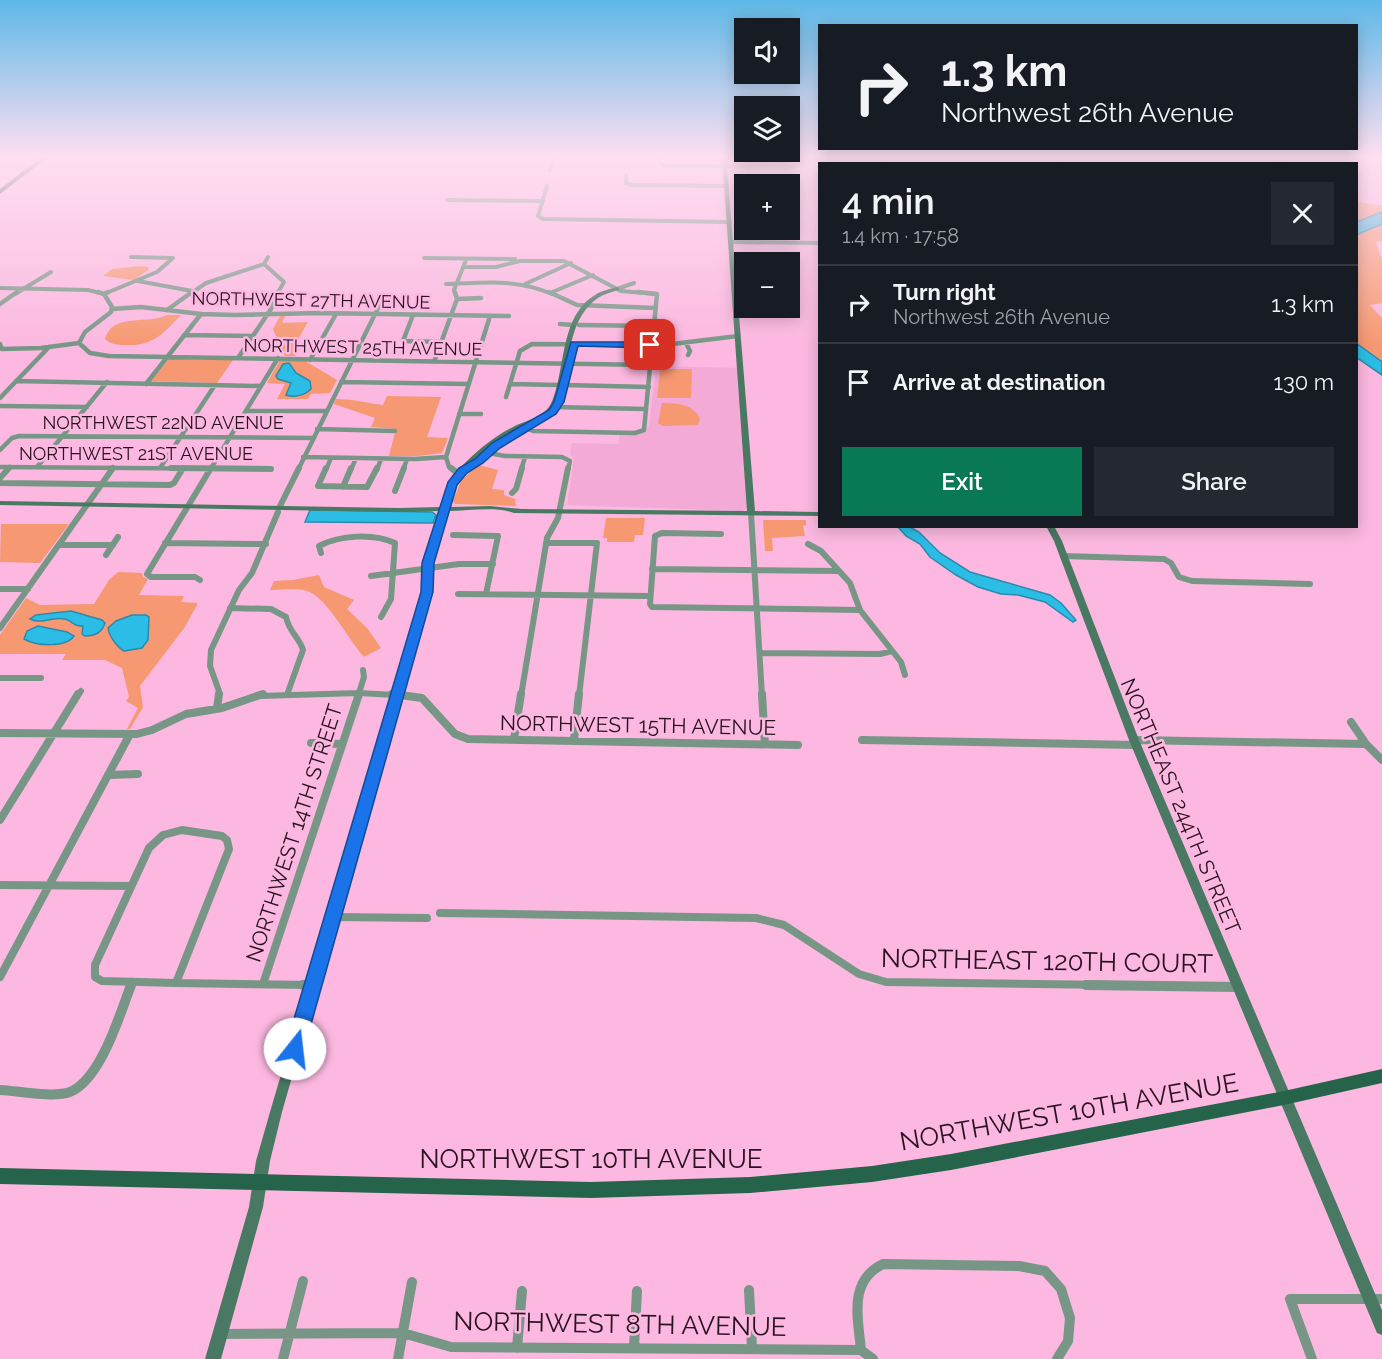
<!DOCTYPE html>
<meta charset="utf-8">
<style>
body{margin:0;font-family:Raleway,sans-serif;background:#242831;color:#f1f3f6;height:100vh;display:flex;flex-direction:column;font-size:22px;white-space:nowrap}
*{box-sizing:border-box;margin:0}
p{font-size:20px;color:#9ea1a6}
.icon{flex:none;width:33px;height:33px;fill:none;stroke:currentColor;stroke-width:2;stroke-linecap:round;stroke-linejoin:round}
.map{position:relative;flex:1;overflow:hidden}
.sheet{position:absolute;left:818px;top:162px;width:540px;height:366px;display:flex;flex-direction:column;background:#171b24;border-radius:0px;box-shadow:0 3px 15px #0003}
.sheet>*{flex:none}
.top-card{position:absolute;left:818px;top:24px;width:540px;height:126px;border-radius:0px;box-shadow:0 3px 15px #0003;background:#171b24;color:#f1f3f6;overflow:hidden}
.fabs{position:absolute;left:734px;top:18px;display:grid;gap:12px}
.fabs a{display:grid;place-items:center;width:66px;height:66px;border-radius:0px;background:#171b24;box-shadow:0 3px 15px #0003;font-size:30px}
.pin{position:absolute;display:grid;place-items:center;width:51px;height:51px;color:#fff;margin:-26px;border-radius:12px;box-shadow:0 3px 9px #0006}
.me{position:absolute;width:66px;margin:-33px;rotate:16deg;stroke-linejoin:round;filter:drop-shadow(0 0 4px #0008)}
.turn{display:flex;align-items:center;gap:21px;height:126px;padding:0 24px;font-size:27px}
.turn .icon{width:78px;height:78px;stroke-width:2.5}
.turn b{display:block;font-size:42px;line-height:51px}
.round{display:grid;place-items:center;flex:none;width:63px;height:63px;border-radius:0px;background:#242831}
.overview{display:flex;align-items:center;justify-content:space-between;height:102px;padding:0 24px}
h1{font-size:36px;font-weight:600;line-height:45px}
.button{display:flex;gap:12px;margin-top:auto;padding:12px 24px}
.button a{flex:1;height:69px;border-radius:0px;background:#087954;color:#fff;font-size:24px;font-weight:600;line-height:69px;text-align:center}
.button a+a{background:#242831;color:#f1f3f6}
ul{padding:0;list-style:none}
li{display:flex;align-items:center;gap:18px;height:78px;padding:0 24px;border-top:2px solid #363941}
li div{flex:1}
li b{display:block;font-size:22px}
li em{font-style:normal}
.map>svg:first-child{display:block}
.built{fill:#f4aad6}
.green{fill:#f69871}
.water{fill:#2cbde7;stroke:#2b8aac;stroke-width:1.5}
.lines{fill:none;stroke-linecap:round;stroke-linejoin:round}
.stream{stroke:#2b8aac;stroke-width:1.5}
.street-far4{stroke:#779686;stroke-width:4}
.street-far3{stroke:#779686;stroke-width:4.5}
.street-far2{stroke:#779686;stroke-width:6}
.street-far1{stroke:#779686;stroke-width:8}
.street{stroke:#779686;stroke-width:10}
.secondary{fill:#4a7963;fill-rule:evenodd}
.primary{fill:#25644a;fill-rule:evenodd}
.highway{fill:#124f38;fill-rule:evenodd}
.route{fill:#1a73e8;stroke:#114b97;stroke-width:1.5}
.labels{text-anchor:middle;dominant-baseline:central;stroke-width:5;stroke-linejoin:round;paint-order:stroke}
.far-street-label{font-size:18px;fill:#291221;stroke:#fcb8e0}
.street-label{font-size:21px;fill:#291221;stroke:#fcb8e0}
.near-street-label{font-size:26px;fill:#291221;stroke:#fcb8e0}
</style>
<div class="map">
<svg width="1382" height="1359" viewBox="0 0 1382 1359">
<rect width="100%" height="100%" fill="#fcb8e0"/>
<path class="built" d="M656 366 738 368 749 507 742 511 567 505 574 459 570 454 572 443 618 444 620 433 646 430 649 426Z"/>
<path class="green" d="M1356 201 1382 206V212L1356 222Z
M1382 224V241L1376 242 1382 260V303L1370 305 1382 318V364L1356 345V235Z
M141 266 149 267 148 270 134 280 103 276 112 269Z
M167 315H181C164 333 153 346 128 345 119 345 111 345 105 339 112 312 149 325 167 315Z
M280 316H285L282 323 308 322 293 348 300 349 295 356H285L273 329Z
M169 359 233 360 217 383 151 381Z
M280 360 305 361 337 380 330 393 311 394 308 399H277L285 384 267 383Z
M660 369H692L691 398H657Z
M387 396 441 397 427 437 448 438 442 453 418 456H389L396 429 371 427 375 418 334 404 336 399C352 399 367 403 383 405Z
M662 403C677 403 694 404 700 419L698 425 663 426 658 423Z
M478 465 498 470 492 489 504 490V495L515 499 516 506 455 504 453 501 461 481Z
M606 518H645L643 535H635L634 542H607V538H603Z
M763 520H806V525L803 526 805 536 772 538 773 551H765Z
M1 524H69L40 563 0 562Z
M118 572 142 573 143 577 148 579 139 595 184 596 181 602 198 603 185 627 140 686 143 707 130 729H127L138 708 126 701 129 697 122 668 105 660H62L66 654H0V635L26 598 40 605 94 604 109 580Z
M319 575 324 587 354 600 347 609 367 628 381 648 364 657C350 642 326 596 307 591 296 588 282 590 270 590L274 581 293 580Z"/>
<path class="water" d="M1382 212V224L1356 235V222Z
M1356 343 1382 362V375L1356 357Z
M289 363 296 373 310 381 311 389C305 395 295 398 286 395L291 383 278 379 276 376 283 364Z
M310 510 432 512 436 515 433 523 305 522Z
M898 527H910L919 532 940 553 970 572 1050 595 1061 603 1076 620 1073 622 1045 602 1018 595 1001 594 978 587 956 575 930 557 920 544 906 536Z
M71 611 102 620 105 623C102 633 95 636 85 636L82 634 83 626C71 626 74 621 65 619 52 616 43 625 30 619L36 615Z
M132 615H146L149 617 148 640 142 648 124 651C117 647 109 636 108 628L116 621Z
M38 626 67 632 74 636C66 648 36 646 24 639L27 631Z"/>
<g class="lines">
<path class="stream" d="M878 164 894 156"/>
<path class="street-far4" d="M1057 156 1061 164
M657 160 664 166 792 167 799 165V156
M800 162 813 160
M1266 164 1288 162
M550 170 553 156
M626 175V183L632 185 727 186
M547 186 538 216 543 219 730 222
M447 200 543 201
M731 242 819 243
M424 258 515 259
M264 264 268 257
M264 264 284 282 277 294
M464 267H496L520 261H564L621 291 656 294
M138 281 192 291
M446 284C484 283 516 278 552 294
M525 284 571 263
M0 288 88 290 104 294
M617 289 634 283
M550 293 593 275
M15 294 51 272
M104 294 157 272 173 258 131 257
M190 294 206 283 264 264
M455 294 454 290 466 260"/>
<path class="street-far3" d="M98 292 104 294
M549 292 577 305 656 308
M104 294 108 292
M457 299 481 298
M0 304 17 292
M112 309 141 307 201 314 235 315 318 313 509 316
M167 310 192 292
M413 315 403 341 442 342
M560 324 573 325
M579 325 654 326
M184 335 253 336
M79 343 90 353 109 356 651 365
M79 343 85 332 111 312 112 307 104 294
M686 343 690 351 688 355
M0 344 2 349 41 348 79 343
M238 358 271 309 278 292
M310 360 336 314
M434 362 457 299 455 292
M16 381 261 386
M341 382 469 384
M146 384 201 314
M510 384 559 385
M564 385 649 387
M506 397 520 351 532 344 664 345 738 336
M0 398 49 347
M0 406 87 407
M552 407 646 409
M246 411H326
M459 414H481
M521 426 533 431 635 433 644 430 657 294 638 292
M317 429 395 431
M0 450 12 438 19 436 313 438
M483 452 505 456 562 457 570 461 568 470
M303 457 415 459 446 457
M0 467 271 469
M37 467 107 382
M160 468 215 385
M7 470 10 467
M210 470 278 358
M298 470 379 306
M326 470 331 458
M351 470 356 458
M377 470 381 459
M403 470 407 459
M453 470 449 467 446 457 490 316
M521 470 525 457"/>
<path class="street-far2" d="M171 468 271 469
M326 468 318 486 367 487 377 468
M451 468 459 474
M0 478 9 468
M0 483 170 485 174 483 183 468
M343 487 351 468
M395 491 404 468
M512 493 516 489 522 468
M280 506 299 468
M751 513 762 696
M721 534 662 533 655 536 650 604 652 607 860 610
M453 535 498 536 486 594
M165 543 266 544
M546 543H597L579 696
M808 544 821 551 850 583 860 610 901 662 905 675
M60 545H113
M321 553 319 546C340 535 373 533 395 543L391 599 381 617
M106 555 118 537
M1063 556 1164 559 1171 563 1179 577 1192 581 1310 584
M652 569 839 571
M371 576 459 564H493
M200 580 195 577H151L147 574 211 468
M0 589H28
M458 594 650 596
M230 608 271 609 286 617C289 632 299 637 303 650L288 692
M0 628 113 468
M760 653 880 654 892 651
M0 678H41
M77 696 81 691
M218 696 219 691 210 666 211 650 239 590 252 573 278 512
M259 696 359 693 413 696
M358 696 364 677 363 670
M521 696 547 538 558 518 568 468"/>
<path class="street-far1" d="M392 694 422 698 455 734 468 739 798 745
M762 694 765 744
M217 708 219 694
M1351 722 1366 744
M0 733 137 734 152 730 186 714 222 708 263 694
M514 739 521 694
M574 740 579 694
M862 740 1136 745
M1134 740 1366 744 1382 760
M311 743 342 744
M108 775 138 774
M0 820 78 694
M182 830 222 836 227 840 229 849 176 983 102 981 95 977V965L149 848 163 835Z
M0 885 131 886
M440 913 756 918 784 925 859 974 886 982 1191 986
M333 917 427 918
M0 977 130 734
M176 983 313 985
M263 984 359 694
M130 986 132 982"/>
<path class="street" d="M303 985H313
M1086 985 1237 987
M0 1090C19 1091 52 1098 70 1092 101 1079 120 1014 131 985
M749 1290 752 1348
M220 1334 403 1333 451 1347 861 1350 873 1359
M634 1347 637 1291
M517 1348 522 1291
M861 1350C858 1318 848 1281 883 1264L1019 1266 1045 1271 1061 1289 1070 1318 1068 1341 1057 1359
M283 1359 303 1281
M398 1359 412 1282
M1312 1359 1290 1299H1382"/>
<path class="secondary" d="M722 156H726L755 511 819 512V516L514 513C495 506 469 511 448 511L432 563 431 592 282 1112 270 1161 263 1207 221 1359H205L249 1207 256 1161 270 1112 423 592 424 563 441 511 398 512 0 505V501L398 508 442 507C445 498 447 488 451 481 460 463 495 435 513 427 524 421 541 418 549 407 554 399 556 389 558 381 565 351 566 312 595 295 601 291 610 289 617 287L619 288V290C612 292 604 294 598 298 570 317 570 355 563 385 561 393 558 404 553 411 544 421 529 424 517 430 500 438 468 464 458 481 454 488 452 498 450 507L490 506 522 509 747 511Z
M1046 526H1054L1062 541 1139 740 1382 1310V1335L1377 1333 1129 740 1054 541Z"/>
<path class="primary" d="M1382 1069V1083L1284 1105 951 1170 872 1182 750 1193 591 1198 0 1184V1168L591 1182 750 1177 872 1166 951 1154 1284 1091Z"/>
<path class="highway" d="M43 156H50L0 194V189Z"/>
</g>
<linearGradient id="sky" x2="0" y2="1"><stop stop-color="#5db8e8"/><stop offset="0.45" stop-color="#fedff1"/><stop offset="1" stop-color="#fedff1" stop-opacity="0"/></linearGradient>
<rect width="1382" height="347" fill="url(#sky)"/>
<path class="route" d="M571 342H650L654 345 650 348 578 346 564 402 556 414 500 448 483 463 467 473 457 485 434 563 433 592 304 1049 301 1055 295 1058 288 1055 285 1049 421 592 422 563 448 482 459 468 475 459 492 443 549 410 554 402Z"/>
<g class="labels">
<g class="far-street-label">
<text transform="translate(311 300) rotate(1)">NORTHWEST 27TH AVENUE</text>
<text transform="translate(363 347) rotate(1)">NORTHWEST 25TH AVENUE</text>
<text x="163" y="422">NORTHWEST 22ND AVENUE</text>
<text x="136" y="453">NORTHWEST 21ST AVENUE</text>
</g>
<g class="street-label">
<text transform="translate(638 725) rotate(1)">NORTHWEST 15TH AVENUE</text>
<text transform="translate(1181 806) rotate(67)">NORTHEAST 244TH STREET</text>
<text transform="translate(294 833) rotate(-72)">NORTHWEST 14TH STREET</text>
</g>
<g class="near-street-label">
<text transform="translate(1047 961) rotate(1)">NORTHEAST 120TH COURT</text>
<text transform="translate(1069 1112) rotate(-10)">NORTHWEST 10TH AVENUE</text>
<text x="591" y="1159">NORTHWEST 10TH AVENUE</text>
<text transform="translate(620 1324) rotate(1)">NORTHWEST 8TH AVENUE</text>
</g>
</g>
</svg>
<div class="fabs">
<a><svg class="icon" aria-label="sound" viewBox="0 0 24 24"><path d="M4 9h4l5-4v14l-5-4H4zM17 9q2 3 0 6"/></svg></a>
<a><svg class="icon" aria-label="layers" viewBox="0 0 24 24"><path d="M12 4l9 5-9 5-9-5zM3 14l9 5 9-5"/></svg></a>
<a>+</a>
<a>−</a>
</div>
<div class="pin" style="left:650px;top:345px;background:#d93025"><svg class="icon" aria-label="arrive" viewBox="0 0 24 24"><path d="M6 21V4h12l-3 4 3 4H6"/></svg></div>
<svg class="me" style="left:295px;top:1049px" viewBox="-20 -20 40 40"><circle r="19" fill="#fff"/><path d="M0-13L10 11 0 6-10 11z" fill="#1a73e8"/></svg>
<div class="top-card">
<div class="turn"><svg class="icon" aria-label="right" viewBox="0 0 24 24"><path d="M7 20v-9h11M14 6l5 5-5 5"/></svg><div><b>1.3 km</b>Northwest 26th Avenue</div></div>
</div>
<section class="sheet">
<div class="overview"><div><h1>4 min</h1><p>1.4 km · 17:58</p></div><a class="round"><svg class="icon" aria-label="close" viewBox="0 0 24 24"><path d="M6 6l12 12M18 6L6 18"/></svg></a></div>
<ul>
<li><svg class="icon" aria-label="right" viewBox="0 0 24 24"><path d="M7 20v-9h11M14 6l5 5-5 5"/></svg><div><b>Turn right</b><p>Northwest 26th Avenue</p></div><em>1.3 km</em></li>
<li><svg class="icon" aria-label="arrive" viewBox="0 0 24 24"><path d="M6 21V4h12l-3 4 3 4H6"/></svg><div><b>Arrive at destination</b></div><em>130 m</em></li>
</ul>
<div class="button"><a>Exit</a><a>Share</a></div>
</section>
</div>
